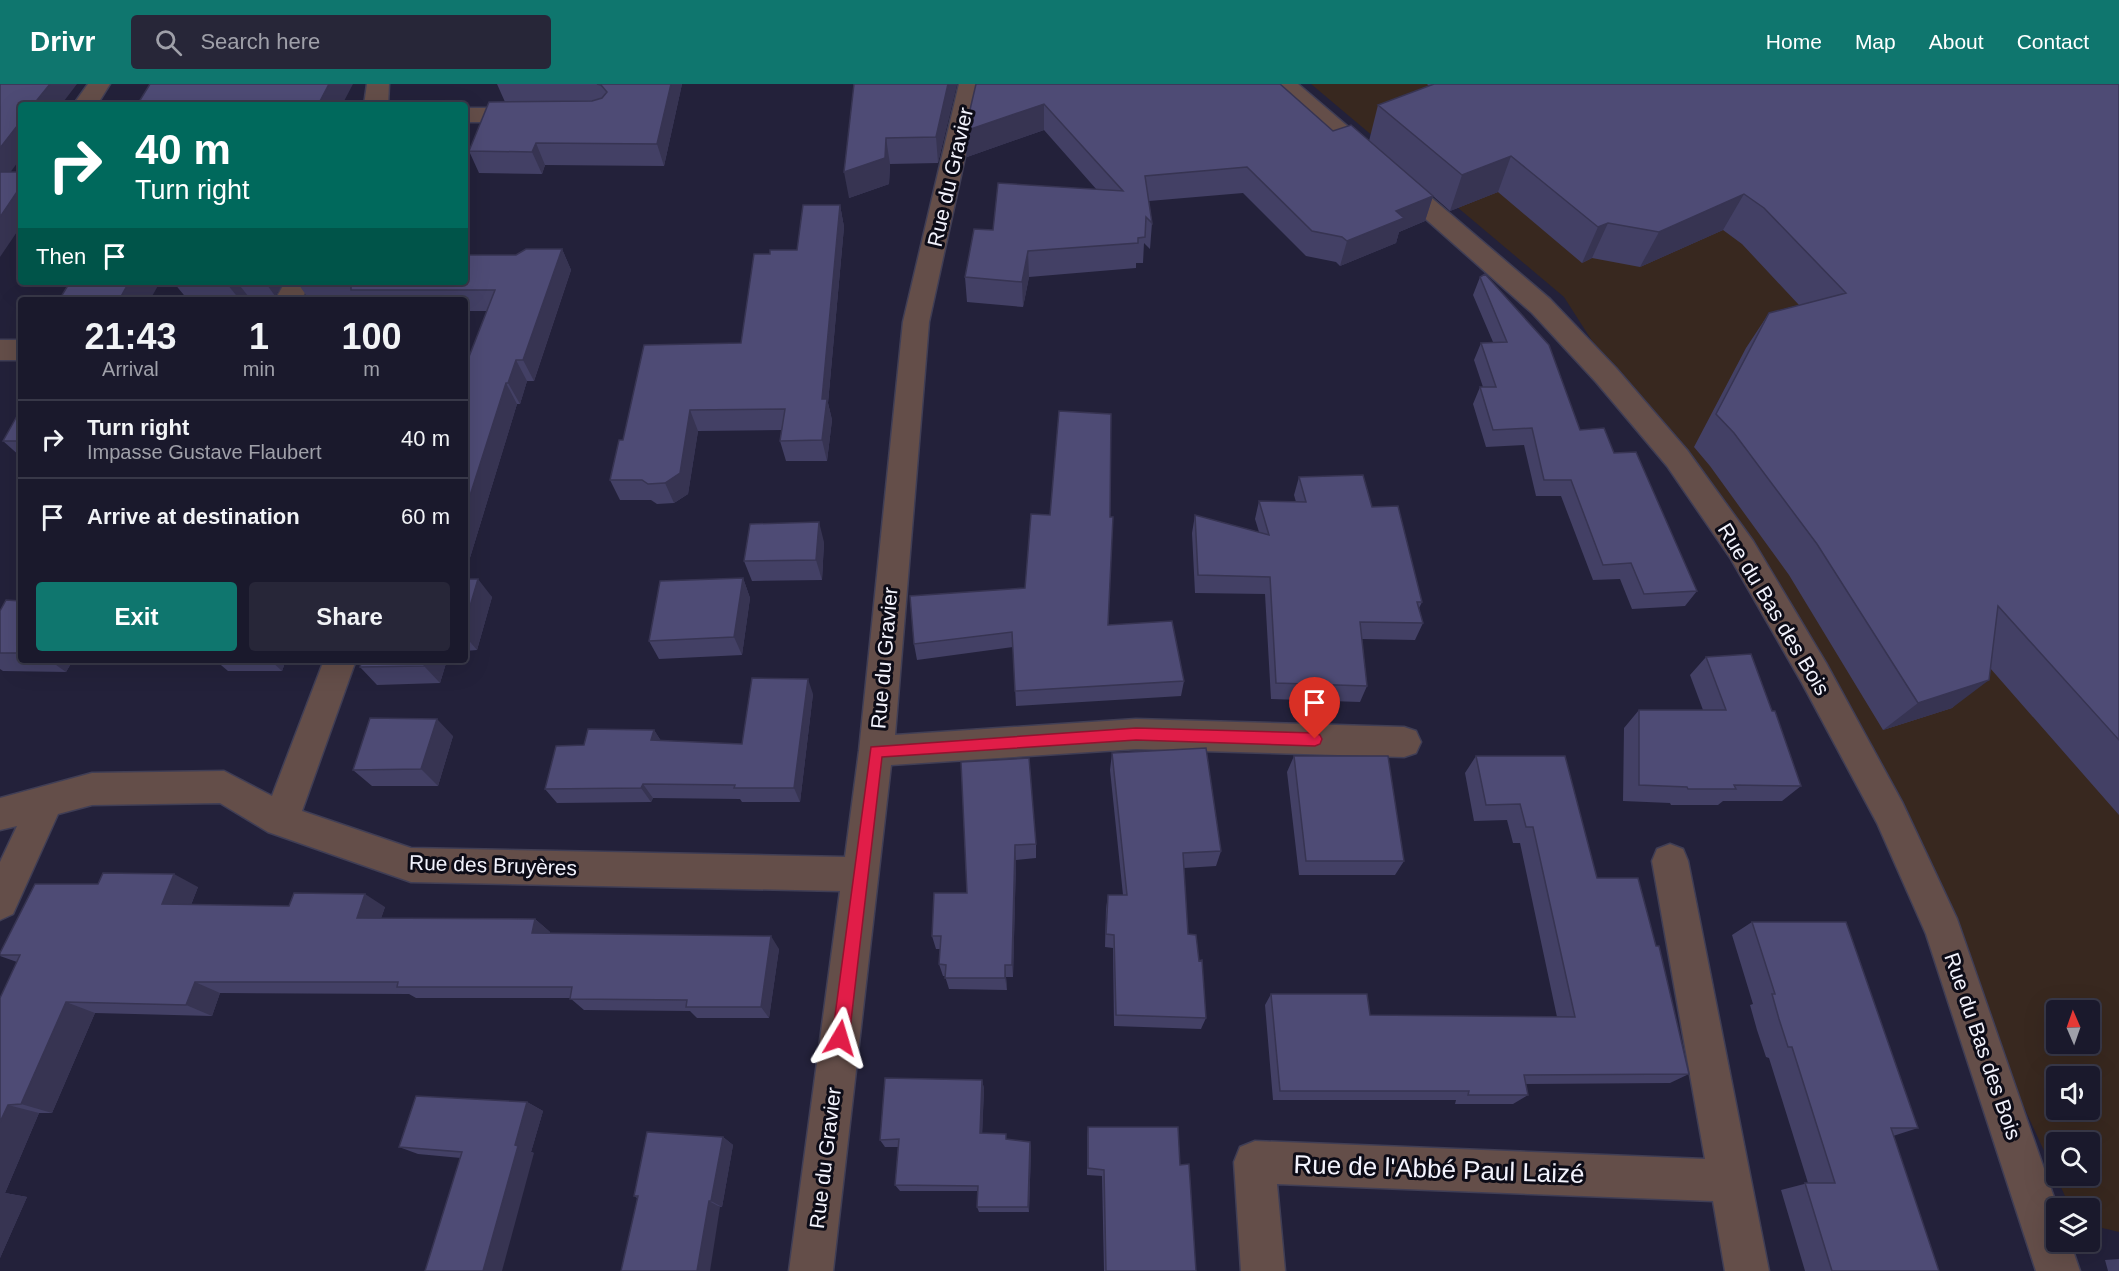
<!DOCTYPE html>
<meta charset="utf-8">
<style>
body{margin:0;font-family:Helvetica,sans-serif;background:#272638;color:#f1f3f6;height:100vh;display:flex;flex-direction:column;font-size:22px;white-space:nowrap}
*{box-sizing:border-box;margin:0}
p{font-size:20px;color:#9fa0a9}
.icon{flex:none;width:33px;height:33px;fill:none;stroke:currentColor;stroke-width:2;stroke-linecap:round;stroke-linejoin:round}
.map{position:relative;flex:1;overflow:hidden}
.details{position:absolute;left:18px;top:213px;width:450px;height:366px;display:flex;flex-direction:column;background:#1a192c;border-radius:6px;box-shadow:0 6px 24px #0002,0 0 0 2px #383848}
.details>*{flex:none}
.banner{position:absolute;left:18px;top:18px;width:450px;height:183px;border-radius:6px;box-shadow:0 6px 24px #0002,0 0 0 2px #383848;background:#00695c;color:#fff;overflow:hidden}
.needle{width:39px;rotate:358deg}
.controls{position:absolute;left:2046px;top:916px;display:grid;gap:12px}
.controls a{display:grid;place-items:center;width:54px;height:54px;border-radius:6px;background:#1a192c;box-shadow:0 6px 24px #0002,0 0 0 2px #383848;font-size:30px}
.pin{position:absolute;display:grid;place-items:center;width:51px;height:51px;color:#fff;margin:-62px -26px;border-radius:50% 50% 50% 0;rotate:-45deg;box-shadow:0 0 6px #0007}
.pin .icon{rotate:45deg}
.me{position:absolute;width:66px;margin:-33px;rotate:7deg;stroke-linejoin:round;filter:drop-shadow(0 0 4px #0008)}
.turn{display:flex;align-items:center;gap:21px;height:126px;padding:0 18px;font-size:27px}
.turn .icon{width:78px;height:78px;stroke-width:2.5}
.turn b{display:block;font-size:42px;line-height:51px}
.then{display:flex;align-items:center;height:57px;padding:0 18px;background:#0003;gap:12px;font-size:22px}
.eta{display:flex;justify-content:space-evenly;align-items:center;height:102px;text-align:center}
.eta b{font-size:36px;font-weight:800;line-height:42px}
.primary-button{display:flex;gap:12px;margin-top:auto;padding:12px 18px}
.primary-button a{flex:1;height:69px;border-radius:6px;background:#0f766e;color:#fff;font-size:24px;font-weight:800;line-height:69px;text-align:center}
.primary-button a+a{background:#272638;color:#f1f3f6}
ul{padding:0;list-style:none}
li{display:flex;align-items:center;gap:18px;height:78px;padding:0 18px;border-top:2px solid #383848}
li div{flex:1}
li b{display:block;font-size:22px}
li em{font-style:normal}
header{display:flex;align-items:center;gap:36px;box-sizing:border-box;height:84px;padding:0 30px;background:#0f766e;color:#fff}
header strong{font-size:28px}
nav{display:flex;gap:33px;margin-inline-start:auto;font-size:21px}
.search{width:420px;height:54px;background:#272638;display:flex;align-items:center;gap:15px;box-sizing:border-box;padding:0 21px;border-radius:6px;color:#9fa0a9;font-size:22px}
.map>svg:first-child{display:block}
.industrial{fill:#38281f;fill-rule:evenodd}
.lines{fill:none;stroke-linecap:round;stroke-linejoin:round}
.minor-casing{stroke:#403e55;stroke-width:3}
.tertiary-casing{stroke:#403e55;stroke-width:3}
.minor{fill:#644e49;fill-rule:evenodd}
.tertiary{fill:#644e49;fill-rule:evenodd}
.wall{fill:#434065}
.shaded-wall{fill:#373452}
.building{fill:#4e4b75;stroke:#373452;stroke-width:1.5}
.route{fill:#e11d48;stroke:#92132f;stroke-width:1.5}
.labels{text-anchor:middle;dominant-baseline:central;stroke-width:6;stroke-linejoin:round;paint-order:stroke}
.street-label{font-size:21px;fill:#f3f3fd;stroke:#0d0c17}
.near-street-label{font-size:26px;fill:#f3f3fd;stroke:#0d0c17}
</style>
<header>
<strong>Drivr</strong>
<div class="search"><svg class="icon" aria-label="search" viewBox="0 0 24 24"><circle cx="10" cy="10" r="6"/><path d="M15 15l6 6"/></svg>Search here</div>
<nav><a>Home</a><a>Map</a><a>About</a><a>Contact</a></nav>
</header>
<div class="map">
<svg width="2119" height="1187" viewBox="0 0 2119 1187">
<rect width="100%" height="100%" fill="#23213a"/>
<path class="industrial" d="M1311 0H2119V1148L2090 1141V1125H2071L1873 697 1564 213ZM2056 927H2090V960H2056ZM2056 993H2090V1026H2056ZM2056 1059H2090V1092H2056Z"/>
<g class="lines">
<g class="minor-casing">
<path id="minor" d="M88 0H110L97 21H73Z
M367 0H389L388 21H364Z
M959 0H981L929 238 895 651 1136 635 1404 643 1416 647 1421 658 1416 669 1404 673 1136 665 891 681 833 1187H789L840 807 411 798 268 748 220 719 92 721 58 730 13 830 0 836V778L17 742 0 746V714L92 689 224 687 272 712 324 576H356L302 727 411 764 845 773 859 667 903 238Z
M465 24H529L537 26 541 31 537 36 529 38H465Z
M285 198H311L301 216H275Z
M0 256H21V276H0Z
M1670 760 1683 765 1688 777 1769 1187H1725L1713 1117 1277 1100 1285 1187H1241L1234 1078 1240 1063 1255 1057 1705 1075 1652 777 1657 765Z"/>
</g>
<g class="tertiary-casing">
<path id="tertiary" d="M1273 0H1298L1550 215 1616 284 1687 366 1753 457 1826 579 1902 718 1957 835 2058 1125 2056 1158H2070L2080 1187H2036L1926 850 1877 739 1802 599 1731 475 1667 382 1596 298 1532 229Z"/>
</g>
<use href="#minor" class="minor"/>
<use href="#tertiary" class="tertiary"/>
</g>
<path class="wall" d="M497 0H682L664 82 545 81 542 90 479 89 469 67 505 18Z
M854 0H957L938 79 890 80 889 100 849 114Z
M976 0 1333 47 1369 57 1378 21 1429 2 1427 0H2119V731L1990 584 1952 624 1883 646 1789 491 1710 382 1694 363 1746 264 1769 229 1799 221 1742 160 1723 146 1640 183 1592 174 1582 179 1498 108 1450 127 1433 112 1425 137 1399 148 1396 159 1340 182 1336 178 1306 172 1243 109 1149 117 1152 139 1150 165 1144 159 1143 179H1136V184L1029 193 1023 223 967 218 965 193 993 146 1097 106 1044 46 967 73 965 47Z
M840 121 844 143 828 319 832 336 827 377H786L780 357 782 346 698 347 688 410 674 419 657 420 651 416H620L610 396 623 356 741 259 770 170 797 166Z
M562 165 571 186 534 297H527L520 320H517L465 490V283L487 227H465V216H332L329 211H306L297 198H465L516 171Z
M1480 193 1580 346 1614 369 1697 507 1685 522 1632 525 1620 495 1593 496 1561 412H1536L1524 361 1486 363 1473 320 1480 303H1483L1474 276 1481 259 1493 258 1473 211Z
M175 198H284L275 212H248L246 216H188L174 199Z
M21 325V373L3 357Z
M1299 393 1372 423 1422 518 1419 524 1423 539 1415 556 1362 555 1367 602 1360 618 1271 615 1265 510 1195 509 1192 449 1195 431 1259 448 1255 435 1259 417 1296 418 1294 411Z
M824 458 822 496 752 497 744 477Z
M743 494 750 514 742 571 659 575 649 557Z
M465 495 492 513 477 566 465 567Z
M910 512 1108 541 1184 597 1181 612 1016 622 1013 563 917 576 914 560Z
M21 517V576H73L66 588 3 587 0 585V527Z
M1706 573 1772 627 1801 702 1782 717H1723L1718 721H1671L1670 719 1623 717 1624 644 1639 626H1703L1690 591Z
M215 576H286L282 587H228Z
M362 576H447L440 599 377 601 360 583Z
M813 610 800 718H742L740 715 653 714 651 718 557 719 545 705 584 661 654 646 661 657 742 660Z
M453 652 438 702H372L353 686Z
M1112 669 1221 767 1216 782 1184 784 1188 850 1206 934 1201 945 1114 942 1113 864 1105 863 1106 825 1108 811H1123L1110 686Z
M1294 672 1404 777 1395 791H1299L1287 688Z
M1476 672 1597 794 1689 990 1670 999 1525 1000 1528 1011 1513 1020H1455L1456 1016H1273L1265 921 1271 910 1370 931 1557 933 1520 759H1513L1507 736 1474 737 1465 689Z
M961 678 1036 760V774L1016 776 1013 893H1006L1007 906 949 905 945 892H943L939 880 940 865H936L932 852 967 809Z
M98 800 198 803 191 821 385 823 381 834 535 835 550 848V849L779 865 769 934H697L690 927 584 926 570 914H416L409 910 220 909 212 932 95 929 52 1029H39L5 1109 27 1113 0 1174V914L17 878 0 872Z
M1752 838 1918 1044 1893 1052 1939 1187H1805L1781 1106 1808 1099 1769 974 1766 973 1757 946 1750 921 1753 920 1732 851Z
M982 996 984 1005 982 1049 1008 1056 1030 1058 1031 1065 1029 1128H979L977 1123V1107H900L895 1101 898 1063H885L880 1056Z
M527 1018 543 1027 531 1068 534 1069 461 1074 418 1070 399 1063Z
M1088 1043 1180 1081 1196 1187H1104L1102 1092 1087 1091V1051Z
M723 1053 733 1061 722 1123 637 1114 634 1112Z
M2119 1175V1187H2108L2105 1176Z"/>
<path class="shaded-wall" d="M50 0H77L61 21H33Z
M329 0H353L342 21H318Z
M671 0H682L664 82 657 60Z
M948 0H957L938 79 936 53Z
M1044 20V46L967 73 965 47Z
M21 37V74L0 102V64Z
M886 54 890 80 889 100 849 114 844 88Z
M536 59 545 81 542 90 532 68Z
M1511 72 1498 108 1450 127 1462 91Z
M21 102V142L0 173V133Z
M1744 110 1723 146 1640 183 1659 148Z
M1433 112 1425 137 1399 148 1396 159 1340 182 1347 157 1396 127Z
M840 121 844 143 828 319 832 336 827 377 822 356V315Z
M1608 139 1592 174 1582 179 1598 143Z
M562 165 571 186 534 297 523 276Z
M1028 167 1029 193 1023 223 1022 198Z
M129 198H160L150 216H119Z
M228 198H237L248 212 246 216H240L227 200Z
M265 198H284L275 212Z
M516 276 527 297 520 320 508 299Z
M506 299 517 320 465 490V427Z
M690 326 698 347 688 410 674 419 665 399Z
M819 438 824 458 822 496 816 476Z
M743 494 750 514 742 571 734 553Z
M478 495 492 513 477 566 465 552V539Z
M49 576H73L66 588Z
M270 576H286L282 587Z
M426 576H447L440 599 424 582Z
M808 595 813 610 800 718 794 704Z
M1989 596 1952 624 1883 646 1918 619Z
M437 635 453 652 438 702 421 685Z
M654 646 663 660 651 656Z
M643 700 653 714 651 718 641 704Z
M1015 761 1016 776 1013 893 1012 881Z
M174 790 198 803 186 833 162 820Z
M365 810 385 823 377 847 357 834Z
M535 835 550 848 547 862 532 849Z
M771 852 779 865 769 934 761 923Z
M1005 881 1006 893 1007 906 1005 894Z
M195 898 220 909 212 932 186 921Z
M66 918 95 929 52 1029 21 1020Z
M982 996 984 1005 982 1056 980 1049Z
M527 1018 543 1027 531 1068 534 1069 502 1187H483L515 1061Z
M8 1021 39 1029 5 1109 27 1113 0 1174V1038Z
M723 1053 733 1061 722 1123 711 1117Z
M1030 1058 1031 1065 1029 1128 1028 1123Z
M709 1117 720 1123 710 1187H697Z"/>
<path class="building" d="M0 0H50L33 21H21V37L0 64Z
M150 0H329L318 21H137Z
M597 0H671L657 60 536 59 532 68 469 67 489 18 592 17 602 14 607 8 601 1Z
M854 0H948L936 53 886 54 885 74 844 88Z
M976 0H1280L1333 47 1351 41 1433 112 1396 127 1404 134 1347 157 1342 153 1312 147 1247 83 1145 92 1152 139 1146 133 1145 153 1138 154V159L1028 167 1022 198 965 193 974 145 993 146 998 99 1123 107 1044 20 965 47Z
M1434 0H2119V656L1998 522 1989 596 1918 619 1817 460 1734 349 1716 330 1769 229 1846 209 1764 124 1744 110 1659 148 1608 139 1598 143 1511 72 1462 91 1378 21Z
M0 88H21V102L0 133Z
M803 121H840L822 315H827L822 356 780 357 785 325 690 326 680 389 665 399 648 400 642 396H610L619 356H623L644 261 741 259 754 170H770V166H797Z
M526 165H562L523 276H516L508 299H506L465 427V283L495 206H351V202H323L324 198H465V171H516Z
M1485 190 1549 261 1580 346 1604 344 1614 369 1636 368 1697 507 1644 510 1631 479 1603 481 1571 396H1544L1532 344 1493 346 1480 303H1496L1481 259 1507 258 1480 193Z
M70 198H129L119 216H59Z
M175 198H228L227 200 174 199Z
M21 325V357H3Z
M1059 327 1111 330 1110 433H1113L1108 541 1172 537 1184 597 1015 607 1012 548 914 560 910 512 1025 504 1031 430 1050 431Z
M1363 391 1372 423 1398 422 1422 518H1417L1423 539 1360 538 1367 602 1276 599 1270 493 1198 491 1195 431 1269 451 1259 417 1306 418 1299 393Z
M819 438 816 476 744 477 750 440Z
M743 494 734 553 649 557 660 497Z
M465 495H478L465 539Z
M6 516 21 517V569H0V527Z
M1751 570 1772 627H1775L1801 702 1734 701 1736 705H1688L1687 703 1639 701V626H1726L1706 573Z
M362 576H426L424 582 360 583Z
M752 594 808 595 794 704H734L735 701 643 700 641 704 545 705 556 662 584 661 588 645 654 646 651 656 742 660Z
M370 634 437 635 421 685 353 686Z
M1206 664 1221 767 1183 769 1188 850 1196 851 1199 877 1202 876 1206 934 1116 931 1114 851 1106 850 1108 811H1127L1112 669Z
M1294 672H1388L1404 777H1306Z
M1476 672H1565L1597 794H1638L1656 862H1659L1689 990 1524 991 1528 1011H1468L1469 1007H1280L1271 910H1367L1370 931 1575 933 1533 743H1526L1520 720 1486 721Z
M1029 674 1036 760 1015 761 1012 881H1005V894H945L946 881 939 880 941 852H932L934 809H967L961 678Z
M103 789 174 790 162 820 289 822 294 809 365 810 357 834 535 835 532 849 771 852 761 923H686L687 916 570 915 572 903H397L398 898H195L186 921 66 918 21 1020 8 1021 0 1038V914L20 871H0V869L35 800H98Z
M1752 838H1846L1918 1044H1891L1939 1187H1832L1805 1099H1835L1792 963H1788L1779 935 1772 910H1775Z
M885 994 982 996 980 1049 1006 1050V1055L1030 1058 1028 1123H977L978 1102 895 1101 899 1055 880 1056Z
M416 1012 527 1018 515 1061 518 1062 483 1187H425L462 1068 399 1063Z
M1088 1043H1178L1180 1081 1189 1080 1196 1187H1106L1104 1086 1088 1084Z
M647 1048 723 1053 711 1117H709L697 1187H621L638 1112H634Z"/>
<path class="route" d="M1136 644 1315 649 1320 651 1322 655 1320 660 1315 662 1136 656 882 673 849 954 846 959 840 962 835 959 832 954 871 663Z"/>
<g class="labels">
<g class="street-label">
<text transform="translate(950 93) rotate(-77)">Rue du Gravier</text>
<text transform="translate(1774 525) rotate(59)">Rue du Bas des Bois</text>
<text transform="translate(884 574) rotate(-85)">Rue du Gravier</text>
<text transform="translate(493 781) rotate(2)">Rue des Bruyères</text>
<text transform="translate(1983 962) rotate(71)">Rue du Bas des Bois</text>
<text transform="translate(825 1074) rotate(-83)">Rue du Gravier</text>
</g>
<g class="near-street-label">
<text transform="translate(1439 1085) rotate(2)">Rue de l'Abbé Paul Laizé</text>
</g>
</g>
</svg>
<div class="controls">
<a><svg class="needle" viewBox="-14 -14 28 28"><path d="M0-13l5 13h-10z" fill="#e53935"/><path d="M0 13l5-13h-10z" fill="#9fa0a9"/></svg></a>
<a><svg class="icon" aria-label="sound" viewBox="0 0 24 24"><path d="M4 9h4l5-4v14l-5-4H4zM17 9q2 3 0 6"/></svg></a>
<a><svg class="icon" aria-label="search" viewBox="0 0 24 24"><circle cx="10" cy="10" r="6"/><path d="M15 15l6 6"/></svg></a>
<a><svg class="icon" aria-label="layers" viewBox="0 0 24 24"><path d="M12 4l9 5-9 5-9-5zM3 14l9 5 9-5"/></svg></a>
</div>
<div class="pin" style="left:1315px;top:655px;background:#d93025"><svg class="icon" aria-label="arrive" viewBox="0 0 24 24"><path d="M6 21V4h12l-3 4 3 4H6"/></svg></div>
<svg class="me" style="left:840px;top:954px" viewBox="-20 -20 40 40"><path d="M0-17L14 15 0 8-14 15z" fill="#e11d48" stroke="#fff" stroke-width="4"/></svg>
<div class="banner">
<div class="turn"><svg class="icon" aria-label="right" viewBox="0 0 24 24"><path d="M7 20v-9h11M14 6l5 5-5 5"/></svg><div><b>40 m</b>Turn right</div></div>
<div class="then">Then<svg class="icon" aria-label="arrive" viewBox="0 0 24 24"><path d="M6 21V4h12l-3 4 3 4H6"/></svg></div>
</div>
<section class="details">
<div class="eta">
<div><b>21:43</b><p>Arrival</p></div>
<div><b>1</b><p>min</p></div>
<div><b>100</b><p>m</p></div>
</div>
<ul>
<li><svg class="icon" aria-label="right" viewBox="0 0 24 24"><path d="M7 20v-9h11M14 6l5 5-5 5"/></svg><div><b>Turn right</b><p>Impasse Gustave Flaubert</p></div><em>40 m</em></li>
<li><svg class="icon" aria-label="arrive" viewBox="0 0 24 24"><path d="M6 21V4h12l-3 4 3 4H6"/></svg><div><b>Arrive at destination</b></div><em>60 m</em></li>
</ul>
<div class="primary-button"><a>Exit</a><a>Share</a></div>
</section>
</div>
